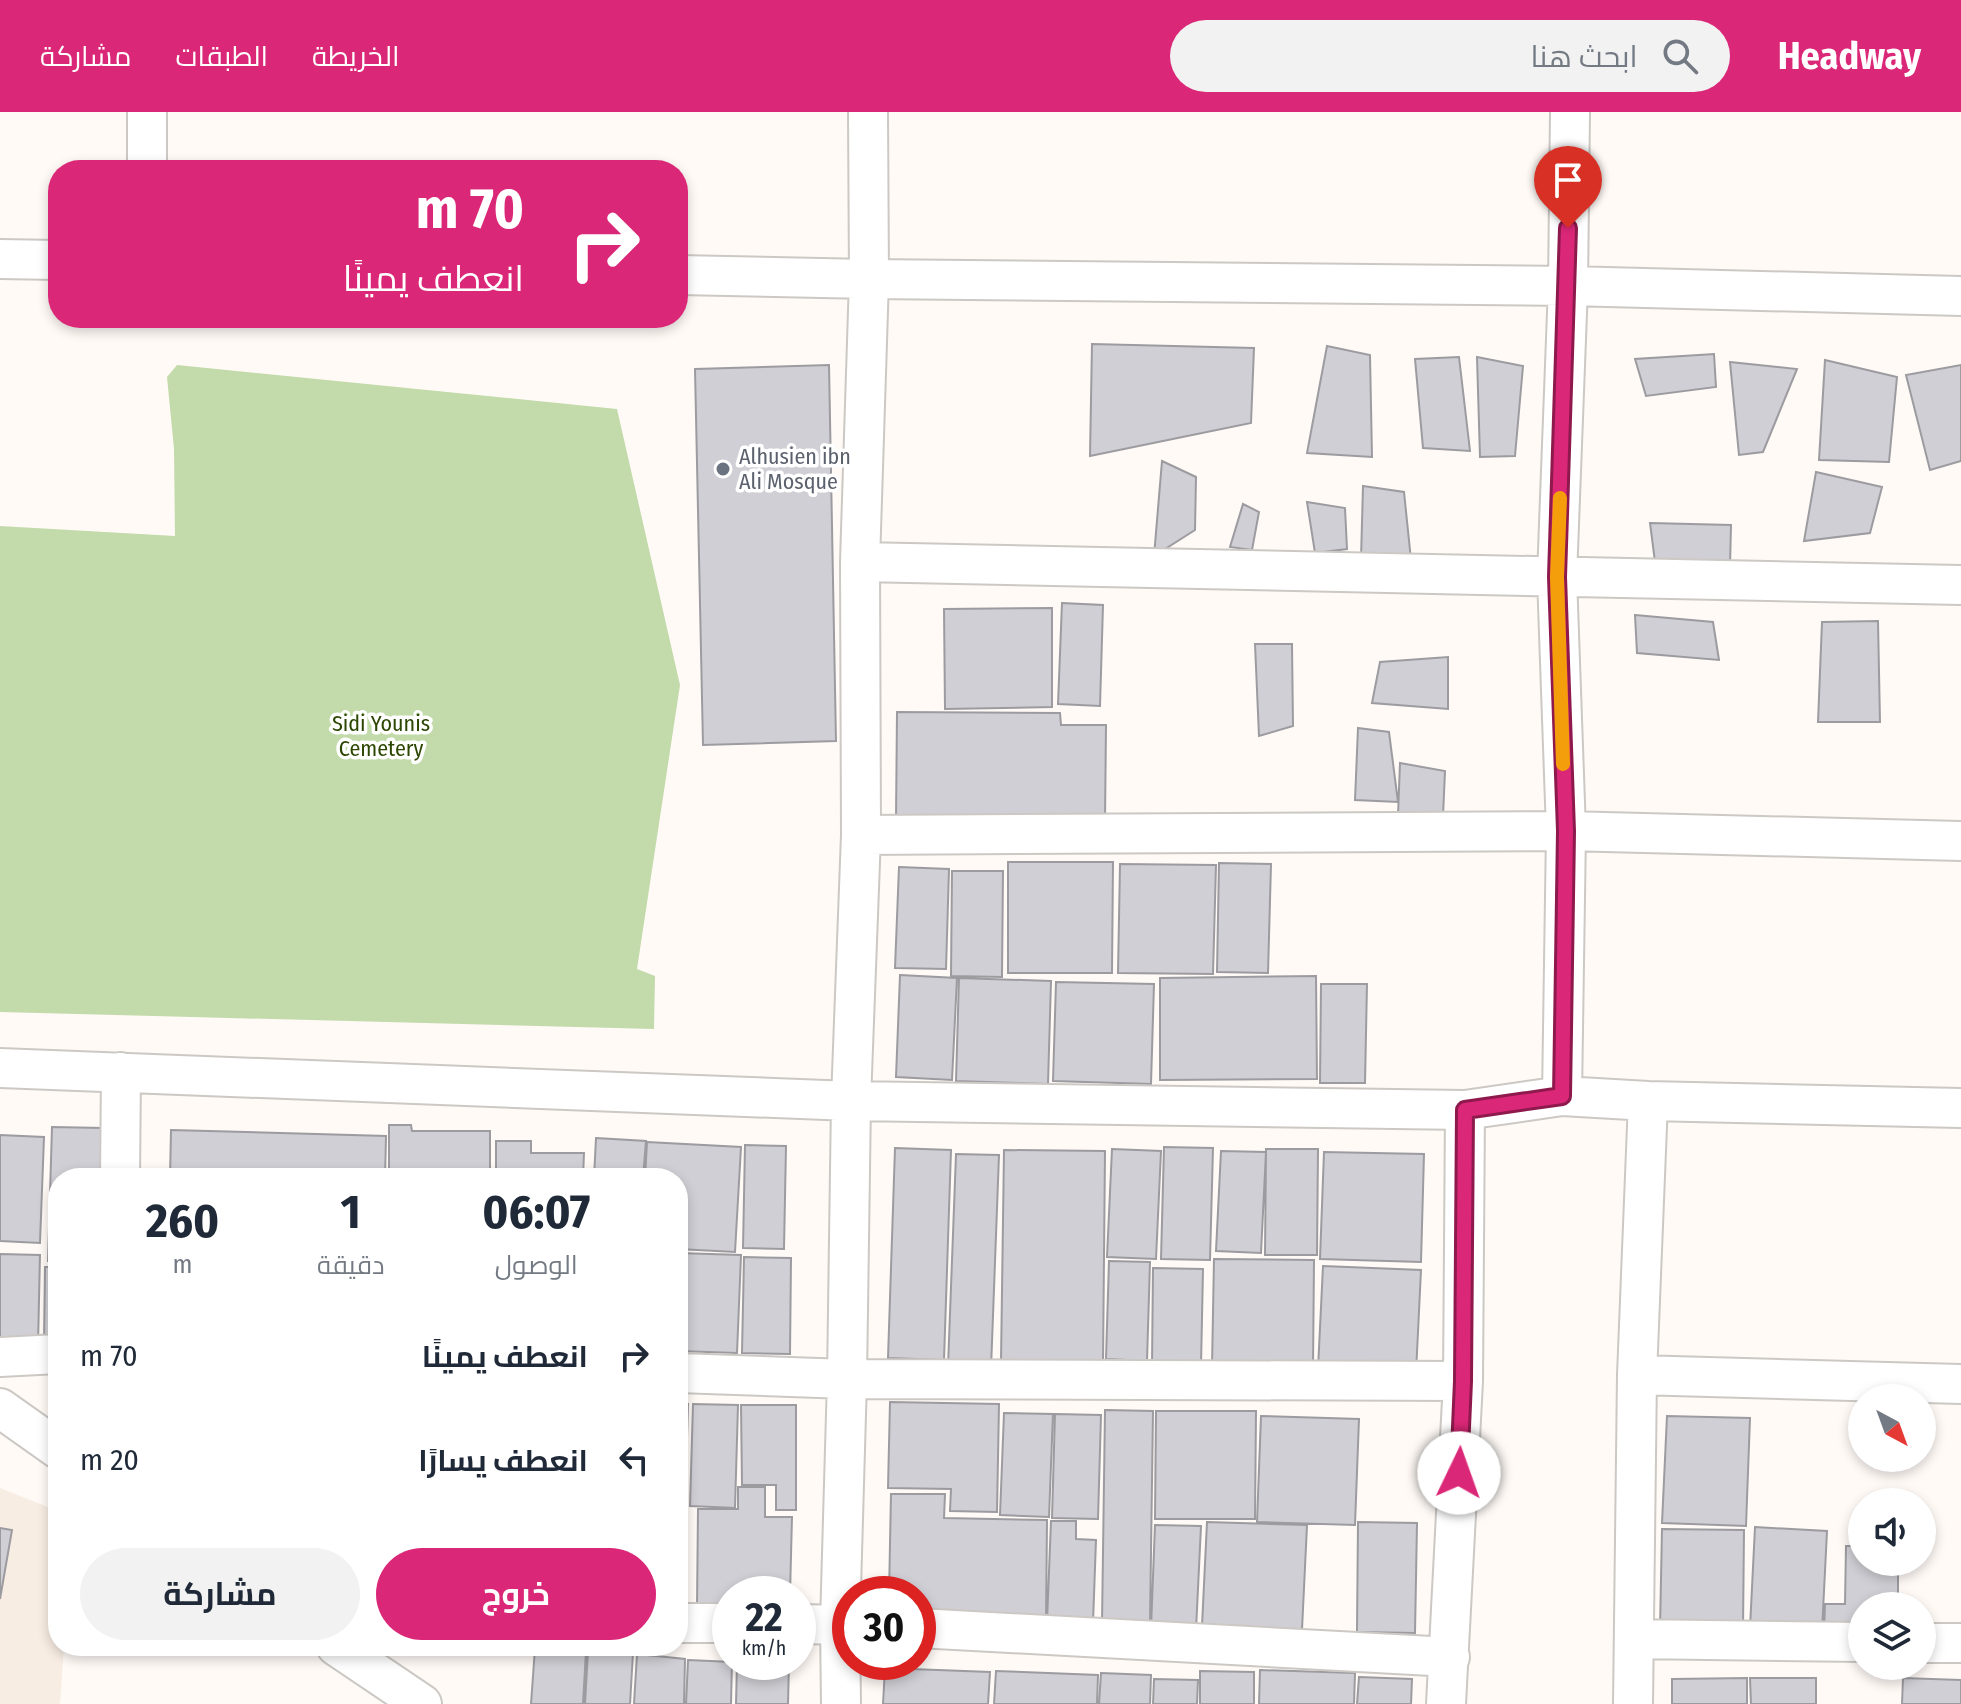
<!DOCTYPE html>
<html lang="ar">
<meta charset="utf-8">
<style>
body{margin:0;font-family:"Fira Sans Condensed",Cairo,sans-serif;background:#f2f2f3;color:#1f2937;direction:rtl;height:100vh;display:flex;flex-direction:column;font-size:30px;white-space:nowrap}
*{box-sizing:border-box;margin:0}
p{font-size:26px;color:#747a83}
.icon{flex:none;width:44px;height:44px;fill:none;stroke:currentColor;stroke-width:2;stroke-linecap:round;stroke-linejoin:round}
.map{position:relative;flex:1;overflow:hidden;direction:ltr}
.panel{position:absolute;left:48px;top:1056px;width:640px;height:488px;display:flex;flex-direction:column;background:#fff;border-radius:32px;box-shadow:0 4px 12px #0003;direction:rtl}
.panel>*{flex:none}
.hud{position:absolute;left:48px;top:48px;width:640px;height:168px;border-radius:32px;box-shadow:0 4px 12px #0003;direction:rtl;background:#db2777;color:#fff;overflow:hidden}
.needle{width:52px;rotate:139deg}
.buttons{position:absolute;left:1848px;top:1272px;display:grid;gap:16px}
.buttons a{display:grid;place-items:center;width:88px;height:88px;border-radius:50%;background:#fff;box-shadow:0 4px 12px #0003;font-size:40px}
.speed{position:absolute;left:712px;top:1464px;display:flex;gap:16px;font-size:40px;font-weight:700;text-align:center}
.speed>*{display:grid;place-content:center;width:104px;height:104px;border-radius:50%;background:#fff;box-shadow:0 4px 12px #0003;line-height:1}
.speed small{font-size:20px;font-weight:400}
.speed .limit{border:12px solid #d22;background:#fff;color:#111}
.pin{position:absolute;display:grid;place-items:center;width:68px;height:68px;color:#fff;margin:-82px -34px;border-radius:50% 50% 50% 0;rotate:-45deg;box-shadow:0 0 8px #0007}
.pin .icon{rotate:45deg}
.me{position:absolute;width:88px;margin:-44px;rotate:3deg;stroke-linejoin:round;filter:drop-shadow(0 0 6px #0008)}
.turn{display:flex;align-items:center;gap:28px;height:168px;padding:0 32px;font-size:36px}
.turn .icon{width:104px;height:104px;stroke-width:2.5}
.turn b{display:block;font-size:56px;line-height:68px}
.eta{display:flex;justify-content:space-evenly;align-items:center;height:136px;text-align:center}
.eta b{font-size:48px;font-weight:700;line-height:56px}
.cta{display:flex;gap:16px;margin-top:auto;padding:16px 32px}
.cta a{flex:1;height:92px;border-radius:48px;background:#db2777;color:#fff;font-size:32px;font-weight:700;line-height:92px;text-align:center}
.cta a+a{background:#f2f2f3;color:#1f2937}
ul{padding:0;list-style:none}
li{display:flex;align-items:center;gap:24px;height:104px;padding:0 32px}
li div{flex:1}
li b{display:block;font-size:30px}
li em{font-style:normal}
header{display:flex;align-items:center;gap:48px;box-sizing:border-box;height:112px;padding:0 40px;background:#db2777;color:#fff}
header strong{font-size:38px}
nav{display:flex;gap:44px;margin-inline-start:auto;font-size:28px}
.search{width:560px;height:72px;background:#f2f2f3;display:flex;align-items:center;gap:20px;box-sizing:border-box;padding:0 28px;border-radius:44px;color:#747a83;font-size:30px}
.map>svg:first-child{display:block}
.built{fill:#f8ede3}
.green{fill:#c3daab}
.building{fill:#d0cfd5;stroke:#9c9ba0;stroke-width:2}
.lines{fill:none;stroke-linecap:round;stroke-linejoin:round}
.minor-casing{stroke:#ccc8c4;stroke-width:42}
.minor{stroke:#fff;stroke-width:38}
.route-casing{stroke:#8e194d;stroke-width:20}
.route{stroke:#db2777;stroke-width:14}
.slow{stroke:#f59e0b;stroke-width:14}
.worship-dot{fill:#6b7280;stroke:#fff;stroke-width:3}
.labels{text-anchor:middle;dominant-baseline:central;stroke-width:7;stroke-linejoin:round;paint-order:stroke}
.worship-label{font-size:22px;fill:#5b616d;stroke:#fff;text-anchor:start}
.park-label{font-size:22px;fill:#2d4702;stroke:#fff}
</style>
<header>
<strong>Headway</strong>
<div class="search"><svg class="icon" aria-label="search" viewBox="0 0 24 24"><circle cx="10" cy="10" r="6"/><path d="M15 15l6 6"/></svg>ابحث هنا</div>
<nav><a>الخريطة</a><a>الطبقات</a><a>مشاركة</a></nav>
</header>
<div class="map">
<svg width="1961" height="1592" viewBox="0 0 1961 1592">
<rect width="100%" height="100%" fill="#fffaf6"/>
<path class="built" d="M0 1376 58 1399V1534H64L60 1592H0Z"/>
<path class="green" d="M177 253 617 297 680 573 637 857 655 864 654 917 0 900V414L175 424 174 337 167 265Z"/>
<path class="building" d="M1092 232 1254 236 1251 311 1090 344Z
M1327 234 1370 243 1372 345 1307 341Z
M1714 242 1716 275 1646 284 1635 247Z
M1459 245 1470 339 1423 336 1415 247Z
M1477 245 1523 254 1515 344 1480 345Z
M1825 248 1897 265 1889 350 1819 348Z
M1730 250 1797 257 1763 340 1739 343Z
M829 253 836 629 703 633 695 257Z
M1961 253V349L1930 358 1906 263Z
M1162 349 1196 365 1195 418 1154 444Z
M1816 360 1882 375 1870 421 1804 429Z
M1363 374 1404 380 1411 448 1361 447Z
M1307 390 1345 396 1347 437 1315 441Z
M1243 392 1259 400 1252 438 1230 435Z
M1650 411 1731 413 1730 455 1655 450Z
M1062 491 1103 493 1100 594 1058 592Z
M1052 496V595L945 597 944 497Z
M1635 503 1713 510 1719 548 1637 541Z
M1878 509 1880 610H1818L1822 510Z
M1255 532H1292L1293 614 1259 624Z
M1448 545V597L1372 591 1380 550Z
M897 600 1060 601 1061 613H1106L1105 709 896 707Z
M1358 616 1389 620 1398 690 1355 688Z
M1400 651 1445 659 1443 704 1398 703Z
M1008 750H1113L1112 861H1008Z
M1219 751 1271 752 1268 861 1217 860Z
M1120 752 1216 753 1213 862 1118 861Z
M899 755 949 757 946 857 895 856Z
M952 759H1003L1002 865 951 864Z
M900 863 957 866 952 968 896 965Z
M1316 864 1317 967 1160 968V866Z
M959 866 1051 869 1048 972 956 969Z
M1056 870 1154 872 1151 972 1053 969Z
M1321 872H1367L1365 971H1320Z
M389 1013H411L412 1019H490V1066H389Z
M52 1015 104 1016 102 1066H58V1149H48Z
M171 1018 386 1024 385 1066H170Z
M0 1023 44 1025 40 1131 0 1129Z
M596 1026 646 1029 643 1066H594Z
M496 1029H531V1041H584L583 1066H496Z
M647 1030 741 1035 735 1140 678 1137V1066H645Z
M745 1033 786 1034 784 1137 743 1136Z
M1164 1035 1213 1036 1210 1148 1161 1147Z
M895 1036 951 1038 944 1248 888 1246Z
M1112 1037 1161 1039 1156 1147 1107 1145Z
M1266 1037H1318L1317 1143H1265Z
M1004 1038 1105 1039 1103 1251 1001 1250Z
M1221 1039 1266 1040 1261 1141 1216 1139Z
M1324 1040 1424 1042 1421 1150 1320 1147Z
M956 1042 999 1043 991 1257 948 1255Z
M678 1141 741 1143 737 1241 678 1239Z
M0 1142 40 1143 38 1233 0 1232Z
M744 1145 791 1146 790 1242 742 1241Z
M1214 1147 1314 1148 1313 1255 1212 1254Z
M1109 1149 1150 1150 1147 1249 1106 1247Z
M1323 1154 1421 1158 1416 1261 1318 1257Z
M45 1155H58V1232H44Z
M1153 1156 1203 1157 1201 1254H1152Z
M890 1290 999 1292 997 1400 950 1399 951 1377 888 1376Z
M678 1292H688L685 1392 678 1391Z
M693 1292 738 1293 735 1396 690 1394Z
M741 1293H796V1398H776V1373H742Z
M1105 1298 1153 1299 1150 1512 1102 1511Z
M1156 1299H1256L1255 1407H1155Z
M1004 1301 1053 1302 1049 1405 1000 1403Z
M1055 1302 1101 1303 1098 1407 1052 1406Z
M1261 1304 1359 1307 1355 1413 1257 1410Z
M1667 1304 1750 1306 1746 1414 1662 1411Z
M738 1375H765V1405H792L790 1482H730V1495H697L698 1397H738Z
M891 1382H945L944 1406 1047 1408 1046 1512 918 1510V1482H889Z
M678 1395H687V1494H678Z
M1051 1409H1076V1427L1096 1428 1093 1511 1047 1510Z
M1207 1410 1307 1413 1302 1518 1202 1514Z
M1358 1410 1417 1411 1415 1521 1357 1520Z
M1155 1413 1201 1414 1196 1518 1151 1516Z
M1755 1415 1827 1419 1822 1519 1750 1516Z
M0 1416 12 1418 0 1487Z
M1662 1417 1744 1418 1743 1518 1660 1517Z
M1846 1434H1862V1450H1898V1494H1862V1522L1824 1521 1825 1492H1845Z
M535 1536 586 1539 583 1592H531Z
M588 1539 633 1541 630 1592H585Z
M637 1542 685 1547 684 1592H634Z
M688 1548 732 1550 731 1592H686Z
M737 1550H789L788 1592H736Z
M885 1556 990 1560 988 1592H883Z
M1260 1558 1355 1561 1354 1592H1259Z
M996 1559 1098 1563 1097 1592H994Z
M1200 1559 1254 1560V1592H1200Z
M1101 1561 1151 1563 1150 1592H1099Z
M1359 1565 1412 1567 1411 1592H1357Z
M1747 1566V1592H1672V1567Z
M1750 1566H1816V1592H1751Z
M1903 1566 1961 1568V1592H1902Z
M1154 1567 1198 1568 1197 1592H1153Z"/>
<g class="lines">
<g class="minor-casing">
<path id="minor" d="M147 0V58
M0 147 58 148
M678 163 869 167 1568 174 1961 184
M860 450 1961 473
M861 723 1566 719 1961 729
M0 956 851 989 1465 998 1562 984 1648 989 1961 996
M1562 984 1566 719 1557 465 1568 174 1570 0
M120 1066 121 960
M0 1245 58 1242
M678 1261 847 1267 1463 1269
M1637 1263 1961 1272
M0 1296 58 1337
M678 1511H730
M798 1512 850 1513
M918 1516 1450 1545
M1634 1527 1862 1530
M1922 1531H1961
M336 1534 422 1592
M841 1592 840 1512 847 1267 851 989 861 723 860 450 869 167 868 0
M1446 1592 1463 1269 1465 998
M1633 1592 1637 1263 1648 989"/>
</g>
<use href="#minor" class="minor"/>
</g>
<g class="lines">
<g class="route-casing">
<path id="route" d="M1459 1361 1463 1269 1465 998 1562 984 1566 719 1557 465 1568 116"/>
</g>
<use href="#route" class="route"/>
<path class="slow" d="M1560 386 1557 465 1563 652"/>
</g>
<circle class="worship-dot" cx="723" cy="357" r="8"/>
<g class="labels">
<g class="worship-label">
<text x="739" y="344">Alhusien ibn<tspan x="739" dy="25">Ali Mosque</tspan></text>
</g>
<g class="park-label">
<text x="381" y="611">Sidi Younis<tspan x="381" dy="25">Cemetery</tspan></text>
</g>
</g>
</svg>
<div class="buttons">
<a><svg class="needle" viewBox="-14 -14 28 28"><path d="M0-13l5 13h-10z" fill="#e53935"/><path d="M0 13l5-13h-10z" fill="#747a83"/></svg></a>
<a><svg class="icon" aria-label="sound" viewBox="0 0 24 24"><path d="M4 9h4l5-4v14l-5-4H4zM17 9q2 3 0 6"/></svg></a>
<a><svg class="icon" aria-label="layers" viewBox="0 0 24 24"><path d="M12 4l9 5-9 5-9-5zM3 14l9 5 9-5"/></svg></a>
</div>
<div class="speed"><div>22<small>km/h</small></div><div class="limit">30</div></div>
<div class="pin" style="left:1568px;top:116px;background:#d93025"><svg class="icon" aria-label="arrive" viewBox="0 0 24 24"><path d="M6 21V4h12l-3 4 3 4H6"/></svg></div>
<svg class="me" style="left:1459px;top:1361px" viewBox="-20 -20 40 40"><circle r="19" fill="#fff"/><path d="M0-13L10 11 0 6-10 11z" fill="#db2777"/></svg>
<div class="hud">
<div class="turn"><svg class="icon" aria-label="right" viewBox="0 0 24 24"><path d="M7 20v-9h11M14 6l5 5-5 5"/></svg><div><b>70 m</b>انعطف يمينًا</div></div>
</div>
<section class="panel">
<div class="eta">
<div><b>06:07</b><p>الوصول</p></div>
<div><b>1</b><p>دقيقة</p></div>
<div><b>260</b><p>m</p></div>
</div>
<ul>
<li><svg class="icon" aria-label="right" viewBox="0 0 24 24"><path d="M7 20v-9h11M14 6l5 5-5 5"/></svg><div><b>انعطف يمينًا</b></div><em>70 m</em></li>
<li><svg class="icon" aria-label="left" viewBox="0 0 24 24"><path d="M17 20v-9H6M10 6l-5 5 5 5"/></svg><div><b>انعطف يسارًا</b></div><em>20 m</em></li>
</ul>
<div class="cta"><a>خروج</a><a>مشاركة</a></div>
</section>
</div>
